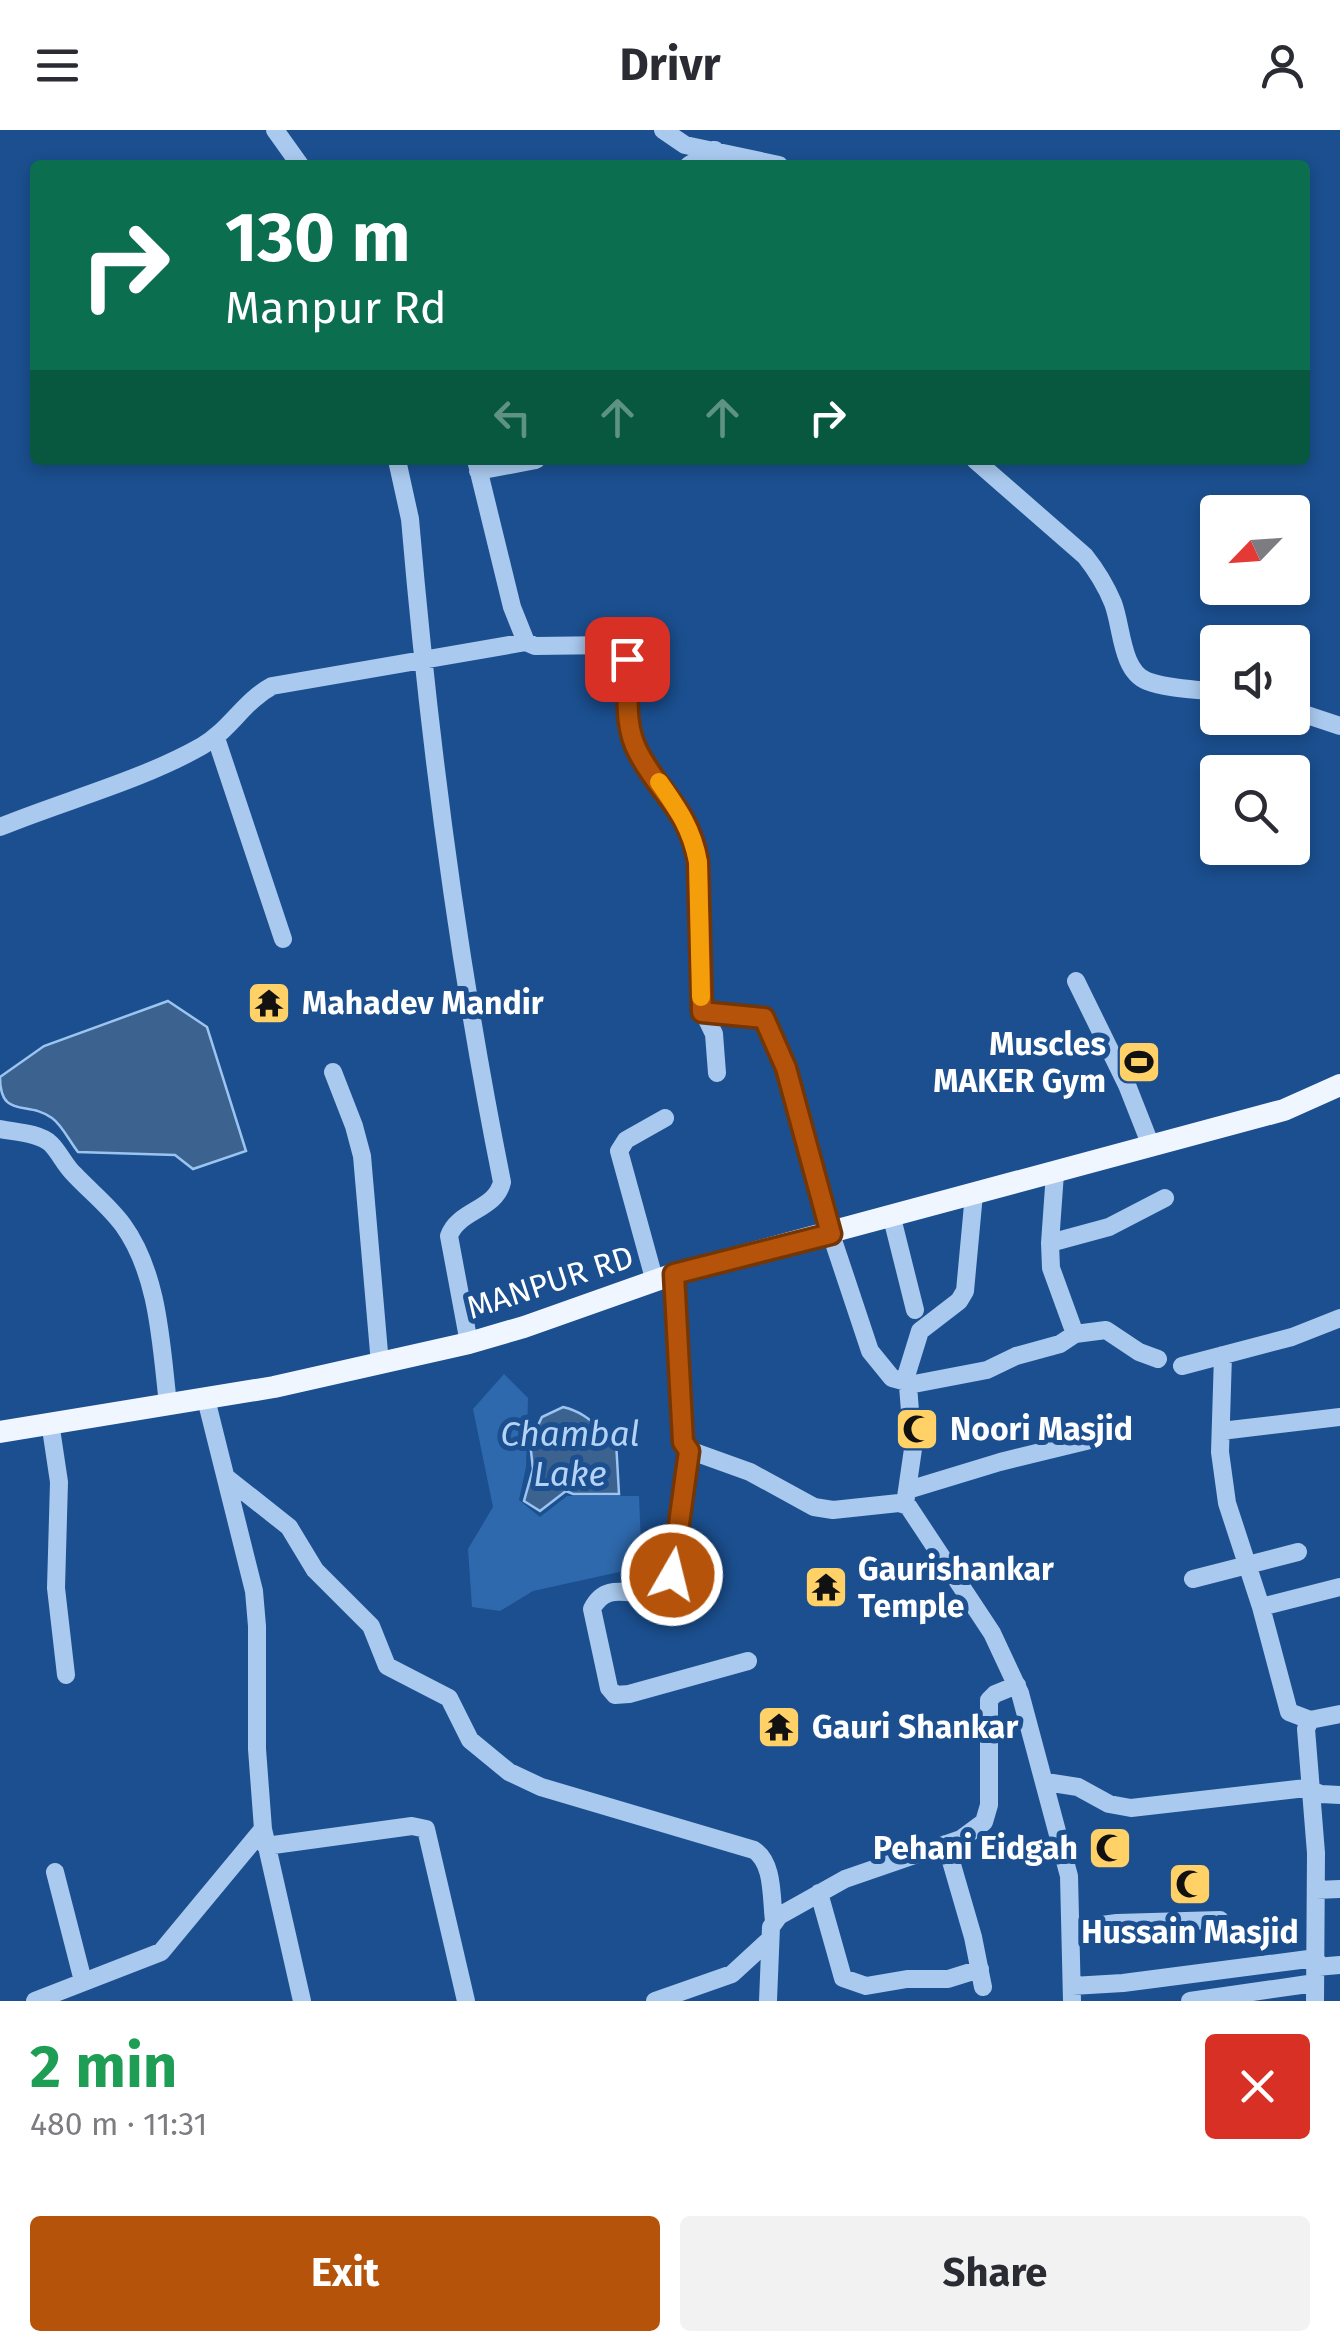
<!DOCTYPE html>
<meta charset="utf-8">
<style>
body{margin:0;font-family:"Fira Sans",sans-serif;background:#f2f2f3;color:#2b2b33;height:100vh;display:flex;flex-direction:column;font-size:38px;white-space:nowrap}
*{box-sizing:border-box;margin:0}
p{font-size:32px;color:#7c7c81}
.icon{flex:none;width:55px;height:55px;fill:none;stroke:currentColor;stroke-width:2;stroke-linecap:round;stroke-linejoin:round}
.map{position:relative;height:1871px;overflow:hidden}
.sheet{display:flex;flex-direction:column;background:#fff;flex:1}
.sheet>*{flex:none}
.hud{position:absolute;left:30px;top:30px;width:1280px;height:305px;border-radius:10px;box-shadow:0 5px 15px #0003;background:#0b6e4f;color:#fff;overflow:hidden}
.needle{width:65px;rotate:245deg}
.controls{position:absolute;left:1200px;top:365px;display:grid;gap:20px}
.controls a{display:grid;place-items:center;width:110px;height:110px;border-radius:10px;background:#fff;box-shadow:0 5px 15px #0003;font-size:50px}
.pin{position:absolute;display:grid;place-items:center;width:85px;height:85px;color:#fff;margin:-42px;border-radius:20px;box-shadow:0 5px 15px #0006}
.me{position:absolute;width:110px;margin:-55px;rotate:8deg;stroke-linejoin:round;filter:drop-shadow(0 0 8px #0008)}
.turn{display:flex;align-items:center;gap:35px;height:210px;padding:0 30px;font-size:45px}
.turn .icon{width:130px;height:130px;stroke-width:2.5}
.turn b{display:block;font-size:70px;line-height:85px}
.lanes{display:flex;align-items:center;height:95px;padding:0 30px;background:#0003;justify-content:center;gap:50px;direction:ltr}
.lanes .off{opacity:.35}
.round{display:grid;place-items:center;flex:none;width:105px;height:105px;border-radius:10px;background:#f2f2f3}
.headline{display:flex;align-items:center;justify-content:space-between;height:170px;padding:0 30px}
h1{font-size:60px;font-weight:700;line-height:75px;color:#1e9e55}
.button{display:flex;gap:20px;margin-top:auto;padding:20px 30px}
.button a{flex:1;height:115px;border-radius:10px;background:#b45309;color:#fff;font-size:40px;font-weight:700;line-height:115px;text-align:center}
.button a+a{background:#f2f2f3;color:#2b2b33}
header{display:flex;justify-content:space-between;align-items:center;height:130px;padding:0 30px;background:#fff;font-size:45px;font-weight:700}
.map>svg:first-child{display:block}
.green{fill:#2e69ad}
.water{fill:#3c6290;stroke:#9cc4f0;stroke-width:2.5}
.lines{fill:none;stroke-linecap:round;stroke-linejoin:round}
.minor{stroke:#a9c9ee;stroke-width:18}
.major{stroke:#f0f6ff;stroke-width:22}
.route-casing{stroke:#753606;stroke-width:25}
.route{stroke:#b45309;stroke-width:18}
.slow{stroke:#f59e0b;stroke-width:18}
.labels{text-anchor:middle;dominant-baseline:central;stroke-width:10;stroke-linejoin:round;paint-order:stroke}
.poi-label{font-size:32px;font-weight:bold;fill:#fff;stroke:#1b4f8f;text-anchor:start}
.street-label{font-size:32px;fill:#fff;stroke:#1b4f8f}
.water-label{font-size:35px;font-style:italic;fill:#b5d3f5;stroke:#1b4f8f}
</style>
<header><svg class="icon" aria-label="menu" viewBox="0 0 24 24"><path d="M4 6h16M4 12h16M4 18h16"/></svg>Drivr<svg class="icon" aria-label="person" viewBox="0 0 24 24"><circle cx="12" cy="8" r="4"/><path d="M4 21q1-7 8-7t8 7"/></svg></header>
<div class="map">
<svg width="1340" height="1871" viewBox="0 0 1340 1871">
<rect width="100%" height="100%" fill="#1b4f8f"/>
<path class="green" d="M504 1244 528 1268 526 1337 519 1370 540 1387 567 1366H639L642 1437 533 1461 500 1481 472 1477 468 1419 493 1377 473 1279Z"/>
<path class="water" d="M168 871 207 897 246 1021 193 1039 175 1025 78 1022C70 1012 62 995 52 988 28 970 0 990 0 947L44 916Z
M563 1277C588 1283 596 1297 616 1311L619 1364H573L566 1361 540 1381 524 1371 533 1339 530 1312 542 1287Z"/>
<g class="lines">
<path class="minor" d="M275 0 300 35
M663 0 685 15 779 35
M689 35 715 20
M397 330 410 389C429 612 458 833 502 1052 496 1080 458 1080 449 1106L469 1213
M476 330 512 477 526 512 535 516 613 515 626 524 629 593 636 620 680 682 694 711 701 877 714 904 717 943
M975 330 1085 426C1097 441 1106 456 1113 473 1122 496 1121 541 1147 551 1168 559 1195 559 1218 562
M478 341 536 330
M1292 580 1340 596
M216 608 283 809
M0 697C66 670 140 651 202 616 230 600 244 571 272 556L526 512
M1076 851 1127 955 1151 1016
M702 881 765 887 786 937 831 1104 870 1221 892 1248 914 1254 987 1240 1016 1226 1060 1214 1075 1204 1106 1200 1139 1222 1158 1229
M333 942 354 996 362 1026 380 1234
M0 999C15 1002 40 1003 51 1014 60 1023 65 1036 75 1045 91 1062 109 1076 123 1095 159 1145 161 1215 168 1274
M1055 1043 1050 1113 1051 1138 1075 1204
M892 1088 915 1180
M1050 1113 1109 1097 1165 1068
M674 1144 686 1319 750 1342 814 1377 833 1380 899 1373 908 1376 992 1503 1020 1563 1069 1746 1072 1871
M655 1152 619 1021 626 1010 665 988
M1223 1225 1220 1322 1227 1373 1261 1477 1289 1582 1310 1590
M1182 1236 1292 1207 1340 1188
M206 1269 254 1461 257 1496V1619L263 1699 302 1871
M50 1292 59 1352 56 1458 66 1545
M1221 1301 1340 1287
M689 1321 667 1457C643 1476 609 1444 592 1479L609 1558 615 1565 629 1564 748 1531
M227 1348 289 1397 315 1440 371 1496 387 1536 449 1568 470 1610 509 1642 541 1657 754 1720C774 1733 771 1768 774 1791
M908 1360 1000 1332 1090 1310
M905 1374 913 1319 907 1243 920 1201 959 1171 965 1161 974 1064
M1193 1449 1298 1422
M1261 1477 1340 1457
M1046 1652 1078 1657 1109 1674 1131 1678 1306 1658 1321 1664 1340 1665
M946 1714 973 1807 983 1857
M266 1716 412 1696 426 1699 466 1871
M55 1742 83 1851
M1316 1760 1340 1759
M819 1763 843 1848 866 1856 907 1849H948L980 1839
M1071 1799 1117 1793 1220 1790
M1316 1837 1340 1835
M1072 1856 1123 1853 1316 1828
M35 1871 161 1822 263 1699
M655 1871 732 1844 770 1809
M768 1871 771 1797 779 1786 845 1749 961 1709 984 1692 989 1675V1570L995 1564 1017 1555
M1190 1871 1315 1853
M1315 1871 1316 1723 1306 1599 1310 1590 1340 1584"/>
<path class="major" d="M0 1302 274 1257 469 1213 524 1197 674 1144 1284 980 1340 955"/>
</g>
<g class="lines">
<g class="route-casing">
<path id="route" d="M627 529C629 560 623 594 638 622 660 665 689 679 698 732L702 882 764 888 786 938 831 1104 674 1144 683 1312 689 1321 672 1445"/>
</g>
<use href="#route" class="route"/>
<path class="slow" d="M659 652C678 679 692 699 698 732L701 867"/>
</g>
<defs>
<g id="temple-square" transform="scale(2.25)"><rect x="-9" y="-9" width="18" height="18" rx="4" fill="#ffd166" stroke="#1b4f8f"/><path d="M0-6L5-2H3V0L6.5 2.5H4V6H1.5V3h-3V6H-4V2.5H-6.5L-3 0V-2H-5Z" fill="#111"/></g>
<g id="stadium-square" transform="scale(2.25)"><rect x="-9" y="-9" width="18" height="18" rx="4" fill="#ffd166" stroke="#1b4f8f"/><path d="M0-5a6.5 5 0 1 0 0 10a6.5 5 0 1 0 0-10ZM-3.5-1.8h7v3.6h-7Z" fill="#111"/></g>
<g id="mosque-square" transform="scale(2.25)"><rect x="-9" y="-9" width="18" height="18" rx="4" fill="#ffd166" stroke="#1b4f8f"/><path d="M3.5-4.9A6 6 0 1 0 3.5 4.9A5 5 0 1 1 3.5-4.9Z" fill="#111"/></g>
</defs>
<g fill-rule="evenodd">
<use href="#temple-square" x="269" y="873"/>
<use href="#stadium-square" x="1139" y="932"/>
<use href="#mosque-square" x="917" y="1299"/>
<use href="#temple-square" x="826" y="1457"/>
<use href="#temple-square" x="779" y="1597"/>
<use href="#mosque-square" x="1110" y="1718"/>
<use href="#mosque-square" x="1190" y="1754"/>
</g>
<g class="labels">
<g class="poi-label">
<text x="302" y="873">Mahadev Mandir</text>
<text x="1106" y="914" text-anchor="end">Muscles<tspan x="1106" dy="37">MAKER Gym</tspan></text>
<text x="950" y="1299">Noori Masjid</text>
<text x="858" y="1439">Gaurishankar<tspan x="858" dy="37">Temple</tspan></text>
<text x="812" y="1597">Gauri Shankar</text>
<text x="1078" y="1718" text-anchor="end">Pehani Eidgah</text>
<text x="1190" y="1802" text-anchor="middle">Hussain Masjid</text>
</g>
<g class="street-label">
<text transform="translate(550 1152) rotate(-18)">MANPUR RD</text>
</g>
<g class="water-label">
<text x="570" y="1304">Chambal<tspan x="570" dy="40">Lake</tspan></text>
</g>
</g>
</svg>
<div class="controls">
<a><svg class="needle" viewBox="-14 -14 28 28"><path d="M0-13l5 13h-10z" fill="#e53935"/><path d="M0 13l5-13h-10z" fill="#7c7c81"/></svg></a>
<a><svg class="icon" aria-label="sound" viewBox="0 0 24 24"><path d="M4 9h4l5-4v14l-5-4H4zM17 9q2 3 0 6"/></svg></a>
<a><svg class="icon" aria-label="search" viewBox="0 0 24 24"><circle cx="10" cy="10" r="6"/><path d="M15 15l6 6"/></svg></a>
</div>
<div class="pin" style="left:627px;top:529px;background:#d93025"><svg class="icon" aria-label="arrive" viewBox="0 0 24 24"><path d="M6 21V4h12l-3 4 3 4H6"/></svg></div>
<svg class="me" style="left:672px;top:1445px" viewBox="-20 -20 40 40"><circle r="17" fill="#b45309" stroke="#fff" stroke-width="3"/><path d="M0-11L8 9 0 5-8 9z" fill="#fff"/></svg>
<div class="hud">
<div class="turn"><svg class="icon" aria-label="right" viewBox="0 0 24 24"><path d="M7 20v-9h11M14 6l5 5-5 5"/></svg><div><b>130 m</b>Manpur Rd</div></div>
<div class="lanes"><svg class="icon off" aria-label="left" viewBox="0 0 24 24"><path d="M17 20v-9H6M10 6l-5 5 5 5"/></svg><svg class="icon off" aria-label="ahead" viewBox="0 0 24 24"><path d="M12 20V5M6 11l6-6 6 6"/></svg><svg class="icon off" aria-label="ahead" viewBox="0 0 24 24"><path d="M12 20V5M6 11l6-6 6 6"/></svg><svg class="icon" aria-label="right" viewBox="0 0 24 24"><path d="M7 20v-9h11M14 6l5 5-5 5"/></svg></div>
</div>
</div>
<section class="sheet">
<div class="headline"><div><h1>2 min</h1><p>480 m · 11:31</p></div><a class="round" style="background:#d93025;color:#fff"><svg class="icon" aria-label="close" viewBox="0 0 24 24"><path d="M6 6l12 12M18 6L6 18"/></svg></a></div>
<div class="button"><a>Exit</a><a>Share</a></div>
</section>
